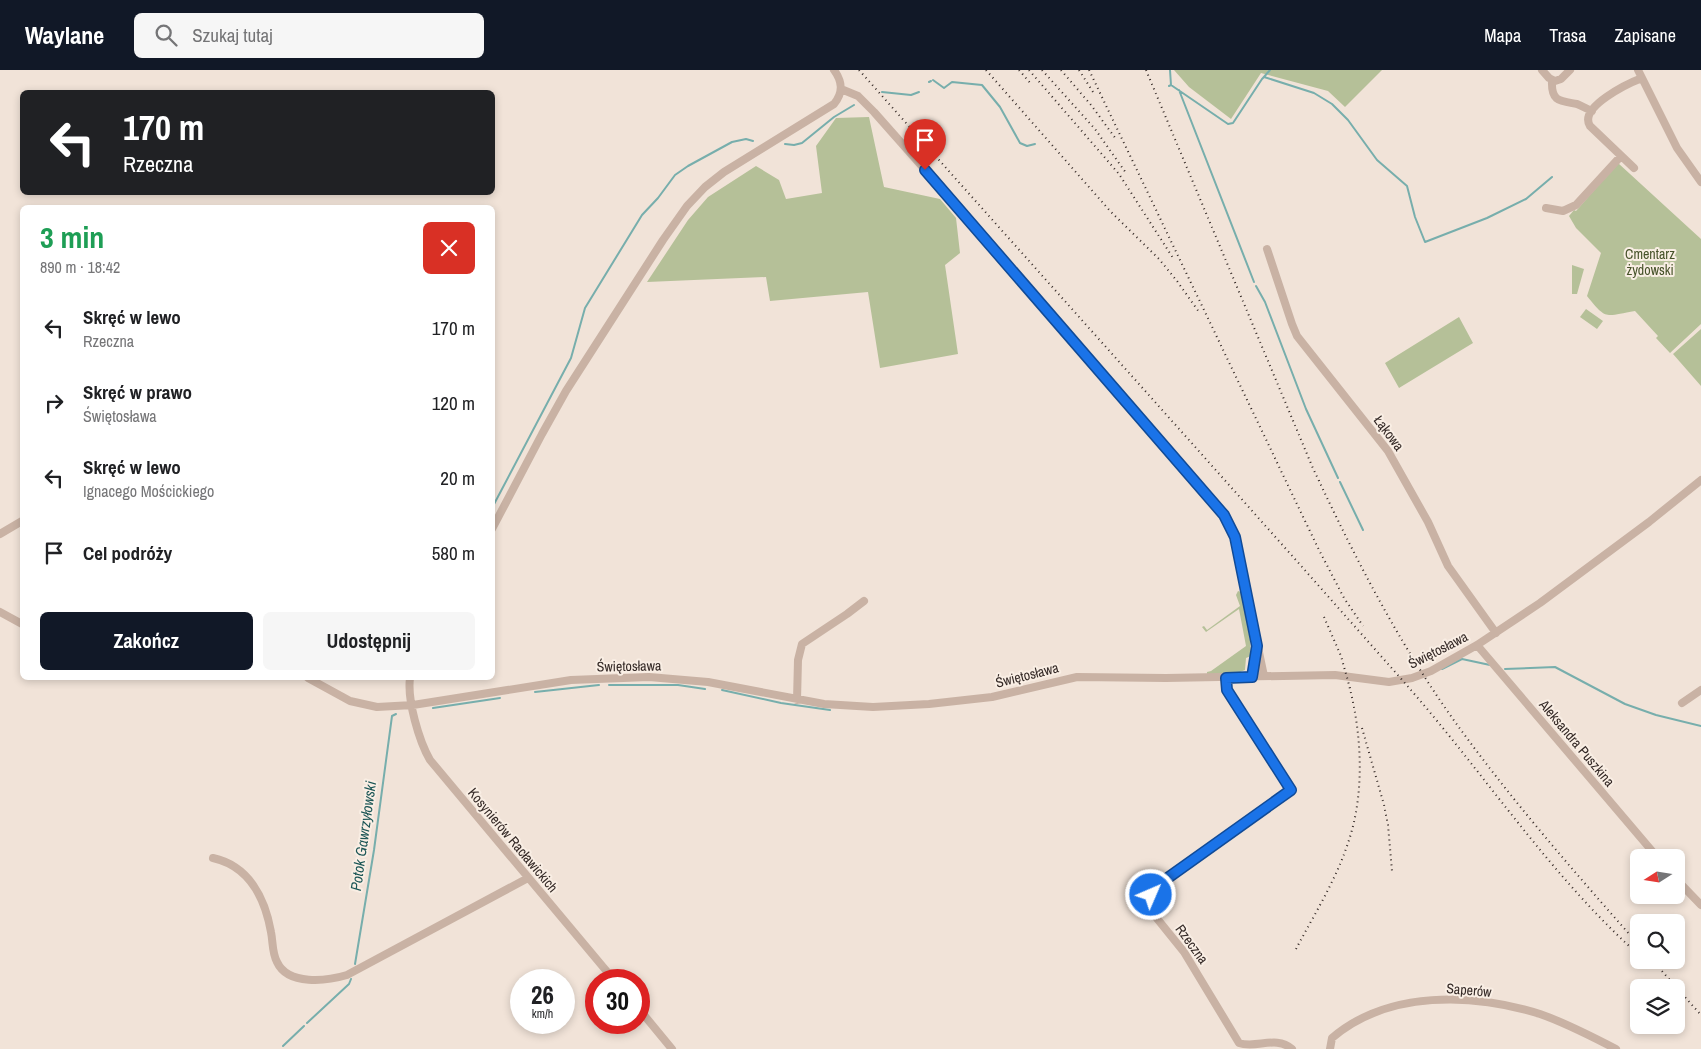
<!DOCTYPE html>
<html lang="pl">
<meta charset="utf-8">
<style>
body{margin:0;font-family:"Archivo Narrow",sans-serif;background:#f6f6f6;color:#202124;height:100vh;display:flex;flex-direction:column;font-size:19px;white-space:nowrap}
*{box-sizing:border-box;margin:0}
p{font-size:16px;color:#757577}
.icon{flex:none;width:28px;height:28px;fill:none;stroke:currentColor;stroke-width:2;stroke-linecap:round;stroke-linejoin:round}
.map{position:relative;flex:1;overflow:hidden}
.sheet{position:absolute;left:20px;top:135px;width:475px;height:475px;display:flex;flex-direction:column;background:#fff;border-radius:8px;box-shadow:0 2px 8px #0003}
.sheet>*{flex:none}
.hud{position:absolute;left:20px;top:20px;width:475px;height:105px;border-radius:8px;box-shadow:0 2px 8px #0003;background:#202124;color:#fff;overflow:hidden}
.needle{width:32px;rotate:258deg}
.controls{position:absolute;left:1630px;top:779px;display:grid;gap:10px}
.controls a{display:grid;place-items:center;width:55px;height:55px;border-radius:8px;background:#fff;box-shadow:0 2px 8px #0003;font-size:25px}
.speed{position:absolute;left:510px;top:899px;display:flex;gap:10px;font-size:25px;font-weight:700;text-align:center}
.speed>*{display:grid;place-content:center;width:65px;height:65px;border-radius:50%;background:#fff;box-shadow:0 2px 8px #0003;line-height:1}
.speed small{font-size:12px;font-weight:400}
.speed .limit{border:8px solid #d22;background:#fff;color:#111}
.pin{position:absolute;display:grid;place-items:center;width:42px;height:42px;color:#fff;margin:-51px -21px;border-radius:50% 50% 50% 0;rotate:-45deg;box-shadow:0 0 5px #0007}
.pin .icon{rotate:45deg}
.me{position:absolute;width:55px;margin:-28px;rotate:45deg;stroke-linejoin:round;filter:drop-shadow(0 0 4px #0008)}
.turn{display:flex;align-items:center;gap:18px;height:105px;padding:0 20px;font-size:22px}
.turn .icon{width:65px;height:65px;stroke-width:2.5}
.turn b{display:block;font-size:35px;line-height:42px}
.round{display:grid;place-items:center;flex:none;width:52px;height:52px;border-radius:8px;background:#f6f6f6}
.overview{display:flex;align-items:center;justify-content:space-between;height:85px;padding:0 20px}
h1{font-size:30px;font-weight:700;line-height:38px;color:#1e9e55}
.button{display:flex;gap:10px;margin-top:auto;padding:10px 20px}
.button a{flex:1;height:58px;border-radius:8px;background:#111827;color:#fff;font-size:20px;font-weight:700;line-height:58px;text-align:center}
.button a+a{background:#f6f6f6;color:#202124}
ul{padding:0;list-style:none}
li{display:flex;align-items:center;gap:15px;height:75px;padding:0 20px}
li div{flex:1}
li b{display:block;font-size:19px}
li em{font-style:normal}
header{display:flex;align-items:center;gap:30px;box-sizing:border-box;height:70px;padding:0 25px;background:#111827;color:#fff}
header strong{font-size:24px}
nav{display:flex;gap:28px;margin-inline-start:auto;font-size:18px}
.search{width:350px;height:45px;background:#f6f6f6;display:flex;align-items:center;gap:12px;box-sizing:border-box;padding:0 18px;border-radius:8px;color:#757577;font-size:19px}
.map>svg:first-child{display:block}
.green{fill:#b5c098}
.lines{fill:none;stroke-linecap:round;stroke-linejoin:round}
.stream{stroke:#77aeac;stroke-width:2}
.minor{stroke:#c9b2a4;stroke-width:8}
.rail{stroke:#342926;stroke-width:2;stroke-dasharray:1 4;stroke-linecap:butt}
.route-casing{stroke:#114b97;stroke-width:12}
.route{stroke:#1a73e8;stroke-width:9}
.labels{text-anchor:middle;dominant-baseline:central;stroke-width:4;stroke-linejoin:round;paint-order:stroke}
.park-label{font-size:14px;fill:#465229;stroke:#f9eee4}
.street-label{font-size:14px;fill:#342926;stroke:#f9eee4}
.water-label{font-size:15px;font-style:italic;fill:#1b5555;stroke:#f9eee4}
</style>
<header>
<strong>Waylane</strong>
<div class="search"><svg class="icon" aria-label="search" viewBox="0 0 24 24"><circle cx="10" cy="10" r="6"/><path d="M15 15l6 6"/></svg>Szukaj tutaj</div>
<nav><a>Mapa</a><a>Trasa</a><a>Zapisane</a></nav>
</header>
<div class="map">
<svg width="1701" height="979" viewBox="0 0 1701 979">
<rect width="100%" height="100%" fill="#f1e3d8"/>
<path class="green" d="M1174 0H1382L1345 37 1328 21 1261 3 1231 49 1189 17Z
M869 47 884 117 940 129 956 148 960 183 945 195 958 284 880 298 868 222 770 231 766 207 647 212 688 150 708 127 756 96 779 110 786 129 822 123 816 76 836 48Z
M1618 93 1701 169V254L1670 283 1656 268 1658 266 1635 241C1605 246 1607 251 1587 226L1601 183 1576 158 1569 146 1574 140 1576 141Z
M1572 195 1584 199 1577 224H1572Z
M1586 239 1603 251 1597 259 1580 247Z
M1459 247 1473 273 1399 318 1385 293Z
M1701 259V316L1673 284Z
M1238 521 1241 522 1250 570 1251 586 1246 588 1245 600 1240 602 1207 605V602L1211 601 1246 576 1239 539 1206 562 1202 557 1204 556 1207 560 1240 536 1236 525Z"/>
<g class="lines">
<path class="stream" d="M1170 0 1171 15
M1263 8 1270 0
M933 10 944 18 952 12 982 15 1000 37 1020 73 1027 76 1035 74
M929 12 931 11
M1169 16 1171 15 1228 54 1233 53 1262 9 1264 7 1314 23 1332 34 1348 50 1377 90 1407 116 1415 147 1425 172 1487 148 1526 129 1552 107
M1179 20 1254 212
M882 22 911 25 919 22
M785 74 794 75 802 73 834 47 854 35
M1256 216 1265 232 1306 339 1338 408
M1340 412 1363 460
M492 438 571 288 585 238 642 145 658 128 675 105 688 96 732 72 746 69 753 71
M1442 599 1462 589 1490 595
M1505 599 1555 597 1625 634 1656 645 1701 656
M609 615H678L705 619
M722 620 781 633 830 640
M535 622 599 615
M433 638 500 628
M355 894 374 780 392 646 396 644
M307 953 349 914 351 909
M283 976 304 956"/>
<path class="minor" d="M1542 0 1549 8 1555 11 1561 9 1570 0
M1638 0 1677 78 1701 112
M1552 11C1551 32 1560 31 1577 34 1582 36 1587 39 1592 41
M841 19 858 26 874 42 951 129 1224 445 1235 467 1264 606
M1634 98 1590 56C1578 37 1629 13 1642 8
M1546 138 1563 141 1576 135 1621 86
M1267 179 1292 254 1297 266 1388 381 1428 452 1448 496 1496 563
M492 459 542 364 566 321 663 170 687 136 705 117 724 102 834 34C844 22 842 11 834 0
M0 464 22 451
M0 542 22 554
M1477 575 1658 788
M1252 607 1256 578
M308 608 350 631 377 637 413 635 571 610 649 607 708 612 824 634 873 637 929 634 992 627 1077 607 1166 608 1335 605 1389 612 1412 608 1431 601 1477 575 1540 533 1649 452 1701 410
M410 608C407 630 419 671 430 690L614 910
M1226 608 1227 620 1291 720 1155 817 1151 825V833L1155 846 1184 882 1239 973C1256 979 1276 965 1292 979
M797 630 798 590 802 574 847 544 864 531
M1682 633 1701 620
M213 788C249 796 265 828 271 862 273 872 272 883 277 892 288 916 327 911 347 905L528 808
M1676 809 1701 835
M639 939 672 979
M1330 979 1332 968C1388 920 1473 923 1540 944 1566 953 1591 966 1616 979"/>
<path class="rail" d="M859 0C1040 204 1223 407 1403 611 1483 701 1549 805 1639 885
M986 0 1111 142 1159 189 1177 211 1199 242
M1019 0 1032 15
M1029 0 1119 104 1173 188
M1042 0 1095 59 1126 103
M1061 0 1091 35 1116 69
M1079 0 1093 22
M1089 0 1318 478 1344 528 1363 556
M1146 0 1312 396C1354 486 1400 576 1458 656 1514 733 1576 804 1639 875
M1324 547 1341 586 1351 622
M1362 658 1384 735 1388 755 1392 801
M1296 879C1314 845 1336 810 1348 773 1365 724 1362 665 1349 615
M1652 890 1701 945"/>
</g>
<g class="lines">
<g class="route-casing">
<path id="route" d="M925 100 1224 445 1235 467 1257 576 1252 607 1226 608 1227 620 1291 720 1155 817 1151 825"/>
</g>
<use href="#route" class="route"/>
</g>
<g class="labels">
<g class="park-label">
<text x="1650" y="184">Cmentarz<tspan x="1650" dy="16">żydowski</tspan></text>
</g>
<g class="street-label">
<text transform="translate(1389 363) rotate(53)">Łąkowa</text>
<text transform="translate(1438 580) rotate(-27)">Świętosława</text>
<text transform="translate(629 596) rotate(-1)">Świętosława</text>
<text transform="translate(1027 605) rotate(-14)">Świętosława</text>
<text transform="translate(1577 673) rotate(50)">Aleksandra Puszkina</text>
<text transform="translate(513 770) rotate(50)">Kosynierów Racławickich</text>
<text transform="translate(1192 874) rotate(54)">Rzeczna</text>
<text transform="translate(1469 920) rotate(5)">Saperów</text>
</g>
<g class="water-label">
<text transform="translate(363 766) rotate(-82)">Potok Gawrzyłowski</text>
</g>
</g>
</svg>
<div class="controls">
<a><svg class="needle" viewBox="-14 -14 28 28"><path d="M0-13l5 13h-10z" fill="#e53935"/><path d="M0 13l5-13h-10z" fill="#757577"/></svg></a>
<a><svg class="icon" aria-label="search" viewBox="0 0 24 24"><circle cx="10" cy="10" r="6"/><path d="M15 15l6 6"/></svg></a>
<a><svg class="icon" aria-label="layers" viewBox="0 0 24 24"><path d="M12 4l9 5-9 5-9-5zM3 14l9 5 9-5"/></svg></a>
</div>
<div class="speed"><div>26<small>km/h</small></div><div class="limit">30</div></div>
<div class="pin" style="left:925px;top:100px;background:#d93025"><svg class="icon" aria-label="arrive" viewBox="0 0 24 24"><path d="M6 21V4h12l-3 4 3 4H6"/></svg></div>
<svg class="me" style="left:1151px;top:825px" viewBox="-20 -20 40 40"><circle r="17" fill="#1a73e8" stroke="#fff" stroke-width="3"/><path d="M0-11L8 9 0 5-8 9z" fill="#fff"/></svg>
<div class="hud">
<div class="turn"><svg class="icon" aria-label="left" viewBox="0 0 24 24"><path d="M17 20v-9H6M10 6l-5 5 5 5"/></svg><div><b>170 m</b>Rzeczna</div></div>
</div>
<section class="sheet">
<div class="overview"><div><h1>3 min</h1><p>890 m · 18:42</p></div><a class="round" style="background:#d93025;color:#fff"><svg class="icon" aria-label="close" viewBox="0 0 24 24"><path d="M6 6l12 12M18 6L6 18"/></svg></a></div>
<ul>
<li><svg class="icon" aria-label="left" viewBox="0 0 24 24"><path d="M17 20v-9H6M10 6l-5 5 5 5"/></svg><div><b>Skręć w lewo</b><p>Rzeczna</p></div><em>170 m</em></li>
<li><svg class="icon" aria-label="right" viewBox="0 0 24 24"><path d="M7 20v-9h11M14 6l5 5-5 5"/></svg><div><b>Skręć w prawo</b><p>Świętosława</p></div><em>120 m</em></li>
<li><svg class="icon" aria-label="left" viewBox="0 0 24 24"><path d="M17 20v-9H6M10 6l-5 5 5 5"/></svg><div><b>Skręć w lewo</b><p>Ignacego Mościckiego</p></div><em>20 m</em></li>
<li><svg class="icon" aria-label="arrive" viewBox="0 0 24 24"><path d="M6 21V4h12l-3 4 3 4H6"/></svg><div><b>Cel podróży</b></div><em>580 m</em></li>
</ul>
<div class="button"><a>Zakończ</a><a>Udostępnij</a></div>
</section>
</div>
